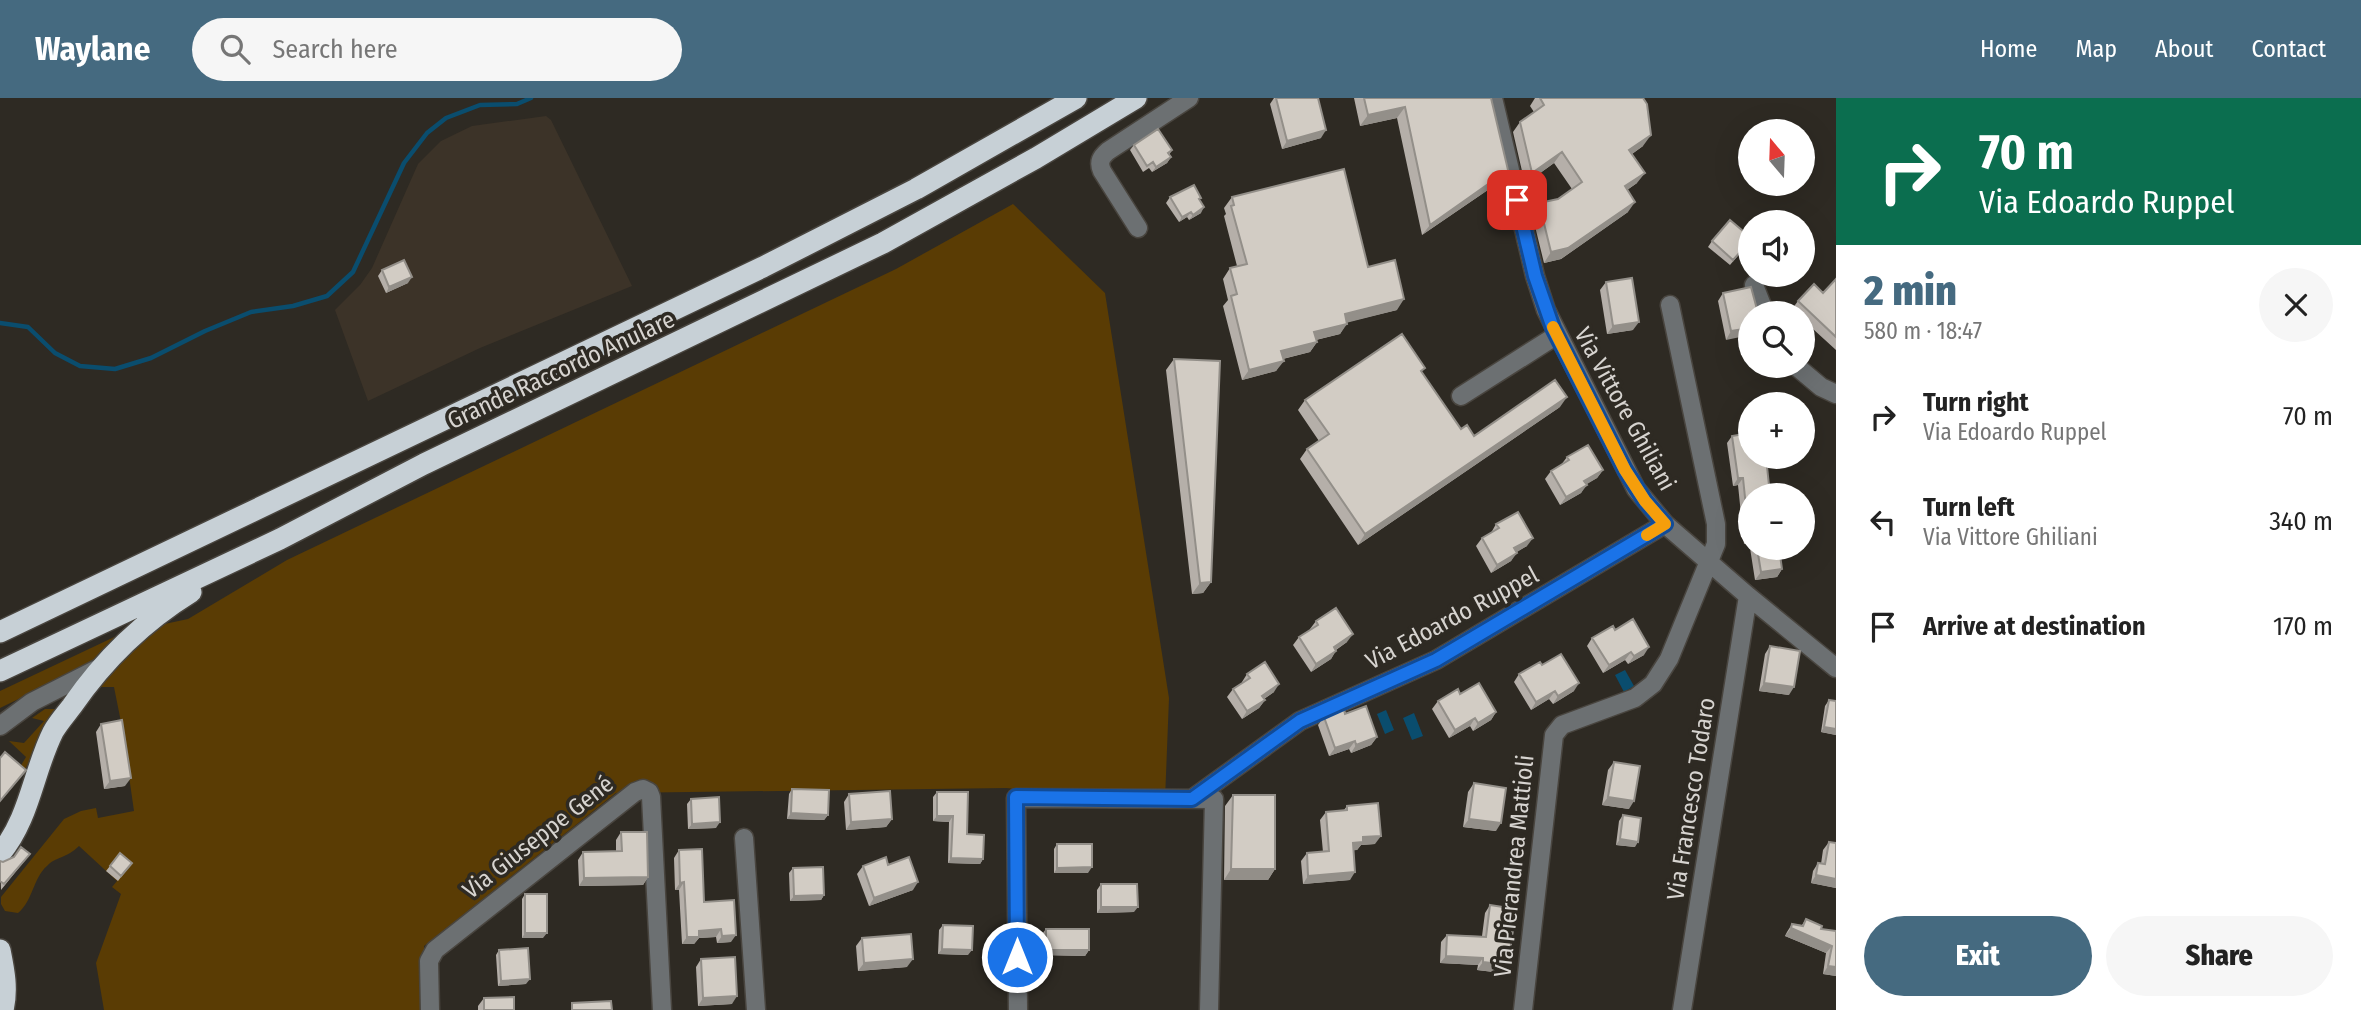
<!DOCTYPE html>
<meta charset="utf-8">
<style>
body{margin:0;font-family:"Fira Sans Condensed",sans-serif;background:#f6f6f6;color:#222;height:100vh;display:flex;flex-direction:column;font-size:26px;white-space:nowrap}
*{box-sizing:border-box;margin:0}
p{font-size:23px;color:#767676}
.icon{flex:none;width:38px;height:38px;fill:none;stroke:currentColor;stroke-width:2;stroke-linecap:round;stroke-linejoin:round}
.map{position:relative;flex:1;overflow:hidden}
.details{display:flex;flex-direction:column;background:#fff;width:525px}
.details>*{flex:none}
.guide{background:#0b6e4f;color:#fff;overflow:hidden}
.needle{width:46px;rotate:341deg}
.tools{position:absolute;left:1738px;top:21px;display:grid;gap:14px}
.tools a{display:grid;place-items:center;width:77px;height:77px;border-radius:50%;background:#fff;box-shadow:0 7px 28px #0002;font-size:35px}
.pin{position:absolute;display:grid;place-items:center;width:60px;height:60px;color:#fff;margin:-30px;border-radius:14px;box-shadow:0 4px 10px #0006}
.me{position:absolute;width:77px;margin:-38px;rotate:0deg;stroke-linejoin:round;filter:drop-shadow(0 0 5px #0008)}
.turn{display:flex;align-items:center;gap:24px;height:147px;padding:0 28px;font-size:32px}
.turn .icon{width:91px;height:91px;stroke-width:2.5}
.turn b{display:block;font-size:49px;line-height:60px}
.round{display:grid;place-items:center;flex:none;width:74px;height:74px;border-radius:37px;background:#f6f6f6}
.summary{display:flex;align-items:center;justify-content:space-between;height:119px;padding:0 28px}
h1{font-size:42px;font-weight:800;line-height:52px;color:#456a80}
.primary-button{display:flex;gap:14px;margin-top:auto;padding:14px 28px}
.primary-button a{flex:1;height:80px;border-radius:42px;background:#456a80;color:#fff;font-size:28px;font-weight:800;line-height:80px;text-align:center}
.primary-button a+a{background:#f6f6f6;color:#222}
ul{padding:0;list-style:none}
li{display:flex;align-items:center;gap:21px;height:105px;padding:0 28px}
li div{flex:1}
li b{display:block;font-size:26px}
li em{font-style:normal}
header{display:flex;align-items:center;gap:42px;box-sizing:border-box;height:98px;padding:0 35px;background:#456a80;color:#fff}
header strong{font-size:33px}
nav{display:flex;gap:38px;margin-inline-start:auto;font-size:24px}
.search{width:490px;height:63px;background:#f6f6f6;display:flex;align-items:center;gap:18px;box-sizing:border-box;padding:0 24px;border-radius:38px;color:#767676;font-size:26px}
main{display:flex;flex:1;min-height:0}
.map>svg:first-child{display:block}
.built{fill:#3c3328}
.green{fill:#5a3c04}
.water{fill:#0a4d6e}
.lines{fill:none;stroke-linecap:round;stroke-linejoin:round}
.stream{stroke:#0a4d6e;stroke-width:4.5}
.minor-casing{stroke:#49453f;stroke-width:21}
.highway-casing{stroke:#49453f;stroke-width:24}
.minor{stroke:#6c7072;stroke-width:18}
.highway{stroke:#c7d0d6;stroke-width:21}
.wall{fill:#b5afa9}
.shaded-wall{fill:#938f89}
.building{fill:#d2ccc4;stroke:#938f89;stroke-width:2}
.route-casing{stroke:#114b97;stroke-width:18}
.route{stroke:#1a73e8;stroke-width:12}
.slow{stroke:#f59e0b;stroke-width:12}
.labels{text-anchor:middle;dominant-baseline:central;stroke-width:7;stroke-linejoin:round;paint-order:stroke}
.street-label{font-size:24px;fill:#d7d4d0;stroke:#2e2a23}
</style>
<header>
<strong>Waylane</strong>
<div class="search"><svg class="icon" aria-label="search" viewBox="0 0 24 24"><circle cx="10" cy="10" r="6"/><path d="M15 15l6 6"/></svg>Search here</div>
<nav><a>Home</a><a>Map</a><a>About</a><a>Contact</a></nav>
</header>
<main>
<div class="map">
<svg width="1836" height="912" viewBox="0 0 1836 912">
<rect width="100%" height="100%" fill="#2e2a23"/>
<path class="built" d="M546 18 551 22 632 188 480 250 368 303 335 212 360 187 372 170 418 66 441 43 472 28Z"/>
<path class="green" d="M1013 106 1105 195 1169 600 1165 702 1006 690 616 695 424 848 425 912H104L96 865 121 796 112 789 117 783 79 748C67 760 55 759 47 768 33 780 33 803 18 815L5 813 1 806V799L64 721 81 713 96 710 98 720 134 713 122 629 114 589H99L141 531 188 521 287 462 896 171Z
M127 533 95 564 0 610V593Z
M45 611H59L24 673 20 669 26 659 9 643 24 645 44 623 32 620Z"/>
<path class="water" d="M1625 572 1634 588 1624 594 1615 577Z
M1386 612 1394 632 1385 636 1377 616Z
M1414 615 1423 638 1412 642 1403 620Z"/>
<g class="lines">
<path class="stream" d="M0 225 28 229 55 255 80 268 115 271 151 260 205 233 251 214 293 208 327 198 353 174 404 65 427 35 446 20 480 7 517 6 531 0"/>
<g class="minor-casing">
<path id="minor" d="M1493 0 1535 178 1546 212 1636 391 1665 426 1748 498 1836 570
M1138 130 1102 73C1098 64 1101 59 1108 53L1189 0
M1754 187 1765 215
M1796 268 1821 289 1836 296
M1461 298 1557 237
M0 628 32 604 99 570
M1192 701 1300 623 1436 562 1665 426
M744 740 756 912
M430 912 429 863 435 852 635 694 643 691 649 694 651 699 662 912
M1018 912 1016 700 1214 701 1209 912
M1523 912 1554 637 1562 627 1635 600 1653 586 1669 561 1716 446V426L1670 207
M1682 912 1748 498"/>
</g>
<g class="highway-casing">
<path id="highway" d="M0 534 763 169 916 91 1076 0
M0 573 280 441 424 366 883 145 1036 60 1136 0
M0 756C30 720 33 674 53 634 58 625 66 616 72 608 103 563 144 523 191 494
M0 852C4 872 8 891 3 912"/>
</g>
<use href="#minor" class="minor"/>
<use href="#highway" class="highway"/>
</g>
<path class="wall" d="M1274 0H1318L1321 40 1282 51 1270 6Z
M1354 0H1491L1501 83 1422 137 1397 20 1360 28Z
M1535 0H1643V48L1632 56 1637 85 1627 92 1628 114 1561 161 1544 165 1532 116 1539 105 1558 101 1572 91 1554 65 1525 86 1513 34 1520 24 1534 14 1530 8Z
M1134 47 1172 52 1169 57 1171 59 1167 65 1152 74 1149 70 1143 74 1130 52Z
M1170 99 1200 102 1201 115 1189 122 1187 119 1179 124 1166 105Z
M1232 99 1368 169 1397 212 1347 224 1340 236 1316 242 1317 244 1310 254 1283 261 1276 273 1242 282 1223 208 1228 202 1223 181 1230 170 1237 168 1224 118 1226 116 1224 110Z
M1712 143 1748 146 1730 167 1708 149Z
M382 172 408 185 386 195 378 178Z
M1836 181V252L1802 221V215H1797L1792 211 1798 203 1823 195Z
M1606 184 1633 232 1607 236 1600 192Z
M1723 195 1758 215 1726 242 1718 203Z
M1174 261 1211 484 1203 495 1192 496 1166 272Z
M1422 274 1461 331 1474 338 1560 309 1358 447 1300 361 1307 351 1319 343 1298 312 1305 302Z
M1732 338 1750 397V448L1749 445 1744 446 1738 387 1733 388 1727 345Z
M1567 359 1603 372 1597 380 1586 386 1581 395 1560 407 1545 381 1551 373 1561 367Z
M1496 426 1527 448 1516 454 1511 463 1491 475 1476 448 1482 440 1491 435Z
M1750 450H1779L1782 471 1777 479 1755 482Z
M1316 523 1347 544 1336 552 1331 561 1311 574 1293 547 1299 539 1311 532 1310 531Z
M1592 540 1644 557 1628 566 1625 562 1603 575 1587 548Z
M1770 548 1789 597 1759 593 1765 556Z
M1542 567 1574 593 1553 606 1549 601 1531 612 1514 584 1519 576Z
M1247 576 1274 594 1264 601 1265 602 1259 610 1242 621 1227 599 1233 591 1242 585V584Z
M1829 602 1836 637 1821 634 1825 608Z
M1438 603 1496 614 1491 622 1473 633 1470 628 1449 640 1432 611Z
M1345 616 1377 639 1371 647 1351 655 1349 651 1329 658 1318 627 1324 619Z
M101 626 125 688 104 691 96 634Z
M1614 664 1629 711 1602 707 1608 672Z
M1474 685 1496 733 1463 729 1468 694Z
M792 691 828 717 824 722 787 721 789 696Z
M937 694 983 761 980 766 948 765 949 724 933 723V699Z
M849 696 892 721 886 729 846 732 844 704Z
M1233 697 1275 771 1268 782H1224L1225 708Z
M691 701 716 730 688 731 687 706Z
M1347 708 1375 746 1361 747 1357 752H1354L1350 782 1303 786 1301 763 1307 755 1323 754 1320 722 1326 714 1344 712Z
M1623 717 1635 749 1616 747 1619 723Z
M621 734 648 779 643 787 579 788 578 762 583 754 616 753V742Z
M1829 744 1836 745V790L1811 785 1813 773 1818 765 1821 766 1823 752Z
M1057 746 1088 775H1054V751Z
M679 752 704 804 731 844 717 845 716 839 699 840 694 846H682L679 792H675L674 760Z
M30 756 26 761 1 792 0 763 3 764Z
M132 765 118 783 106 773 110 768Z
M888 767 913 792 869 808 857 776 863 768Z
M793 770 824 797 821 802 790 803 789 775Z
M1101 786 1134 814 1097 815V792Z
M525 796 543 840H522V801Z
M1490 807 1502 875 1477 872 1478 867 1440 865 1441 844 1447 837 1482 838 1485 815Z
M1806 821 1821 831 1836 833V878L1823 876 1826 855 1785 838 1787 834 1792 826 1802 827Z
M943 827 968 857 938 856 939 832Z
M1046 831 1089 852 1085 858 1042 857V836Z
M862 840 907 869 858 873 856 848Z
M499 852 526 886 498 888 496 857Z
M701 861 732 906 698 908 696 869Z
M484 900 514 912H478V908Z"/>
<path class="shaded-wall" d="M1405 9 1397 20 1360 28 1368 17Z
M1326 32 1321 40 1282 51 1287 43Z
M1651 37 1643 48 1622 63 1629 52Z
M1562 54 1554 65 1525 86 1532 75Z
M1171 59 1167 65 1152 74 1156 69Z
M1508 72 1501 83 1422 137 1430 127Z
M1645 75 1637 85 1617 99 1625 88Z
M1635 104 1628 114 1561 161 1544 165 1551 154Z
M1204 109 1201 115 1189 122 1193 117Z
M1191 114 1187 119 1179 124 1182 119Z
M412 179 408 185 386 195 389 189Z
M1404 201 1397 212 1338 227 1345 216Z
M1639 224 1633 232 1607 236 1613 228Z
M1347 226 1340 236 1307 244 1314 234Z
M1750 230V237L1726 242 1731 233Z
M1317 244 1310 254 1274 263 1281 253Z
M1284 263 1276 273 1242 282 1249 272Z
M1567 299 1560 309 1358 447 1365 436Z
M1603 372 1597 380 1579 391 1584 383Z
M1738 380H1743L1738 387 1733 388Z
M1587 387 1581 395 1560 407 1566 399Z
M1749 438H1750L1749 445 1744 446Z
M1533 440 1527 448 1509 459 1514 450Z
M1517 455 1511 463 1491 475 1497 467Z
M1782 471 1777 479 1755 482 1761 474Z
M1211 484 1203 495 1192 496 1200 485Z
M1353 536 1347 544 1328 557 1334 549Z
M1649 549 1644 557 1628 566 1634 558Z
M1336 553 1331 561 1311 574 1316 566Z
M1631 554 1625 562 1603 575 1609 567Z
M1579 585 1574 593 1553 606 1558 598Z
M1764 585 1794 589 1789 597 1759 593Z
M1279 586 1274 594 1256 606 1262 598Z
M1555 593 1549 601 1531 612 1536 604Z
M1265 602 1259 610 1242 621 1247 613Z
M1496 614 1491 622 1473 633 1478 625Z
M1475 620 1470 628 1449 640 1455 632Z
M1824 629 1836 631V637L1821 634Z
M1377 639 1371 647 1351 655 1356 647Z
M1355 643 1349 651 1329 658 1335 650Z
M131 680 125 688 104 691 110 683Z
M1608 699 1634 703 1629 711 1602 707Z
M791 715 828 717 824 722 787 721Z
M937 718H953L949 724 933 723Z
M892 721 886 729 846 732 851 724Z
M1469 721 1501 725 1496 733 1463 729Z
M720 724 716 730 688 731 692 726Z
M1381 738 1375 746 1361 747 1357 752 1348 753 1353 745 1363 739Z
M1620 741 1638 744 1635 749 1616 747Z
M951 760 983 761 980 766 948 765Z
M1092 769 1088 775H1054L1057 770Z
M1231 771H1275L1268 782H1224Z
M1355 774 1350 782 1303 786 1308 778Z
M1816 777 1836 781V790L1811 785Z
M648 779 643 787 579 788 584 780Z
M684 784 679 792H675L680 785Z
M918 784 913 792 869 808 874 800Z
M824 797 821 802 790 803 794 798Z
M1101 809H1138L1134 814 1097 815Z
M1791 830 1832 848 1826 855 1785 838Z
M721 831 716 839 699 840 694 846H682L687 839 699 833Z
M525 835H547L543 840H522Z
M736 837 731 844 717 845 722 838Z
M942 851 972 852 968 857 938 856Z
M1046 852H1089L1085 858 1042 857Z
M1446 858 1483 860 1478 867 1440 865Z
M913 861 907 869 858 873 864 865Z
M1483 864 1508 867 1502 875 1477 872Z
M1828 868 1836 869V878L1823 876Z
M530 881 526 886 498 888 501 883Z
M737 898 732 906 698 908 703 900Z"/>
<path class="building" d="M1276 0H1318L1326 32 1287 43Z
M1364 0H1491L1508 72 1430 127 1405 9 1368 17Z
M1540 0H1643L1647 6 1651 37 1629 52 1645 75 1625 88 1635 104 1568 150 1551 154 1539 105 1558 101 1582 84 1562 54 1532 75 1520 24 1544 7Z
M1158 31 1172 52 1168 55 1171 59 1156 69 1153 64 1147 68 1134 47Z
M1344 71 1368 169 1395 162 1404 201 1345 216 1347 226 1314 234 1317 244 1281 253 1284 263 1249 272 1231 198 1237 196 1230 170 1247 166 1231 108 1234 107 1232 99Z
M1194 87 1201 100 1199 101 1204 109 1193 117 1191 114 1182 119 1170 99Z
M1730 122 1750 139V143L1733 162 1712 143Z
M404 162 412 179 389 189 382 172Z
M1632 180 1639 224 1613 228 1606 184Z
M1836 181V239L1798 203 1814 186 1823 195Z
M1751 189 1758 215H1750V230L1731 233 1723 195Z
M1402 236 1425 270 1421 273 1461 331 1467 327 1474 338 1555 282 1567 299 1365 436 1307 351 1329 336 1305 302Z
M1174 261 1220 263 1211 484 1200 485Z
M1750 335V359H1766L1770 397H1750V438H1749L1743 380H1738L1732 338Z
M1588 347 1603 372 1584 383 1587 387 1566 399 1551 373 1569 362 1567 359Z
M1518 414 1533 440 1514 450 1517 455 1497 467 1482 440 1499 430 1496 426Z
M1757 450H1779L1782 471 1761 474Z
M1336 510 1353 536 1334 549 1336 553 1316 566 1299 539 1318 527 1316 523Z
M1633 521 1649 549 1634 558 1631 554 1609 567 1592 540 1613 528 1615 532Z
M1770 548 1800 553 1794 589 1764 585Z
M1561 556 1579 585 1558 598 1555 593 1536 604 1519 576 1540 564 1542 567Z
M1265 564 1279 586 1262 598 1265 602 1247 613 1233 591 1250 580 1247 576Z
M1479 585 1496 614 1478 625 1475 620 1455 632 1438 603 1458 591 1460 596Z
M1829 602 1836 603V631L1824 629Z
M1366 608 1377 639 1356 647 1355 643 1335 650 1324 619 1344 611 1345 616Z
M122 622 131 680 110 683 101 626Z
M5 654 26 672 0 703V660Z
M1614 664 1640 668 1634 703 1608 699Z
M1474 685 1506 690 1501 725 1469 721Z
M792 691 829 692 828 717 791 715Z
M890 693 892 721 851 724 849 696Z
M937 694H968L967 736 984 737 983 761 951 760 953 718H937Z
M1233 697H1275V771H1231Z
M719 699 720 724 692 726 691 701Z
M1378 705 1381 738 1363 739V744L1353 745 1355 774 1308 778 1307 755 1329 753 1326 714 1347 712V708Z
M1623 717 1641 720 1638 744 1620 741Z
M621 734H647L648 779 584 780 583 754 622 753Z
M1829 744 1836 745V781L1816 777 1818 765 1825 766Z
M1057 746H1092V769L1057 770Z
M21 749 30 756 4 786 0 783V763L3 764 14 759Z
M702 751 704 804 734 802 736 837 722 838 721 831 699 833V839H687L684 784 680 785 679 752Z
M120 755 132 765 121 778 110 768Z
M886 759 888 767 909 759 918 784 874 800 863 768Z
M823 769 824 797 794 798 793 770Z
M1101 786H1137L1138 809H1101Z
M525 796H547V835H525Z
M1490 807 1516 811 1508 867 1483 864V860L1446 858 1447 837 1486 839Z
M1806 821 1822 828 1821 831 1836 833V869L1828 868 1832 848 1791 830 1792 826 1803 828Z
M943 827 973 828 972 852 942 851Z
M1046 831H1089V852H1046Z
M911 836 913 861 864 865 862 840Z
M528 850 530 881 501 883 499 852Z
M735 859 737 898 703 900 701 861Z
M514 899V912H484V900Z
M611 903 612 912H572V905Z"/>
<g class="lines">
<g class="route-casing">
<path id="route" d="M1017 859 1016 699 1192 701 1300 623 1436 562 1665 426 1645 403 1625 372 1553 230 1535 178 1517 102"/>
</g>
<use href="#route" class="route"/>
<path class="slow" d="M1553 229 1625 372 1645 403 1665 426 1647 437"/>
</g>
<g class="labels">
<g class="street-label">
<text transform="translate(561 272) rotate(-25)">Grande Raccordo Anulare</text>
<text transform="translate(1625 311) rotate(61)">Via Vittore Ghiliani</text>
<text transform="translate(1452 520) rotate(-28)">Via Edoardo Ruppel</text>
<text transform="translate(1691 701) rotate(-81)">Via Francesco Todaro</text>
<text transform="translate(538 739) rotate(-38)">Via Giuseppe Gené</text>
<text transform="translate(1514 768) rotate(-84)">Via Pierandrea Mattioli</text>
</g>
</g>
</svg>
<div class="tools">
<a><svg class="needle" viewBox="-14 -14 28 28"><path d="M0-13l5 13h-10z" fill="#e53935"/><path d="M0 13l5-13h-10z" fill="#767676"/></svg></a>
<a><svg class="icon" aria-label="sound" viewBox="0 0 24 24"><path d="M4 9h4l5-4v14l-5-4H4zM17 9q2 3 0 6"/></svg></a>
<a><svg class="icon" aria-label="search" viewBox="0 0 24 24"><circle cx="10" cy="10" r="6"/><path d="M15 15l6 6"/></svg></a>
<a>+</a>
<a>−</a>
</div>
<div class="pin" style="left:1517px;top:102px;background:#d93025"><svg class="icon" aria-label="arrive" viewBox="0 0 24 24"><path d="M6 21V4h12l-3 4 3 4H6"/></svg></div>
<svg class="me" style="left:1017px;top:859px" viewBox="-20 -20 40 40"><circle r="17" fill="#1a73e8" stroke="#fff" stroke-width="3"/><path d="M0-11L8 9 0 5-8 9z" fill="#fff"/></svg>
</div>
<section class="details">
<div class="guide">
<div class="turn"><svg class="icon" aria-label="right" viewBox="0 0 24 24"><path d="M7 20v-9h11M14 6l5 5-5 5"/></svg><div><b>70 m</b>Via Edoardo Ruppel</div></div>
</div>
<div class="summary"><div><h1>2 min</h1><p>580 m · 18:47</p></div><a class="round"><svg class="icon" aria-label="close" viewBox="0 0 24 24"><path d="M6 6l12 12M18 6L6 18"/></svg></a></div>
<ul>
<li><svg class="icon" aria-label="right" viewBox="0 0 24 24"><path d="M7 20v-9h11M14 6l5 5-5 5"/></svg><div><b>Turn right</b><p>Via Edoardo Ruppel</p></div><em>70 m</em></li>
<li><svg class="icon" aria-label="left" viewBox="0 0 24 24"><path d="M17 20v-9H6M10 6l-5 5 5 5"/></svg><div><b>Turn left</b><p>Via Vittore Ghiliani</p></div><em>340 m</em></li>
<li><svg class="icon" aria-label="arrive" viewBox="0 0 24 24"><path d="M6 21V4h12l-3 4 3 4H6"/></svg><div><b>Arrive at destination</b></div><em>170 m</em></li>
</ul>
<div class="primary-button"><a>Exit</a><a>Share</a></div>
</section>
</main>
